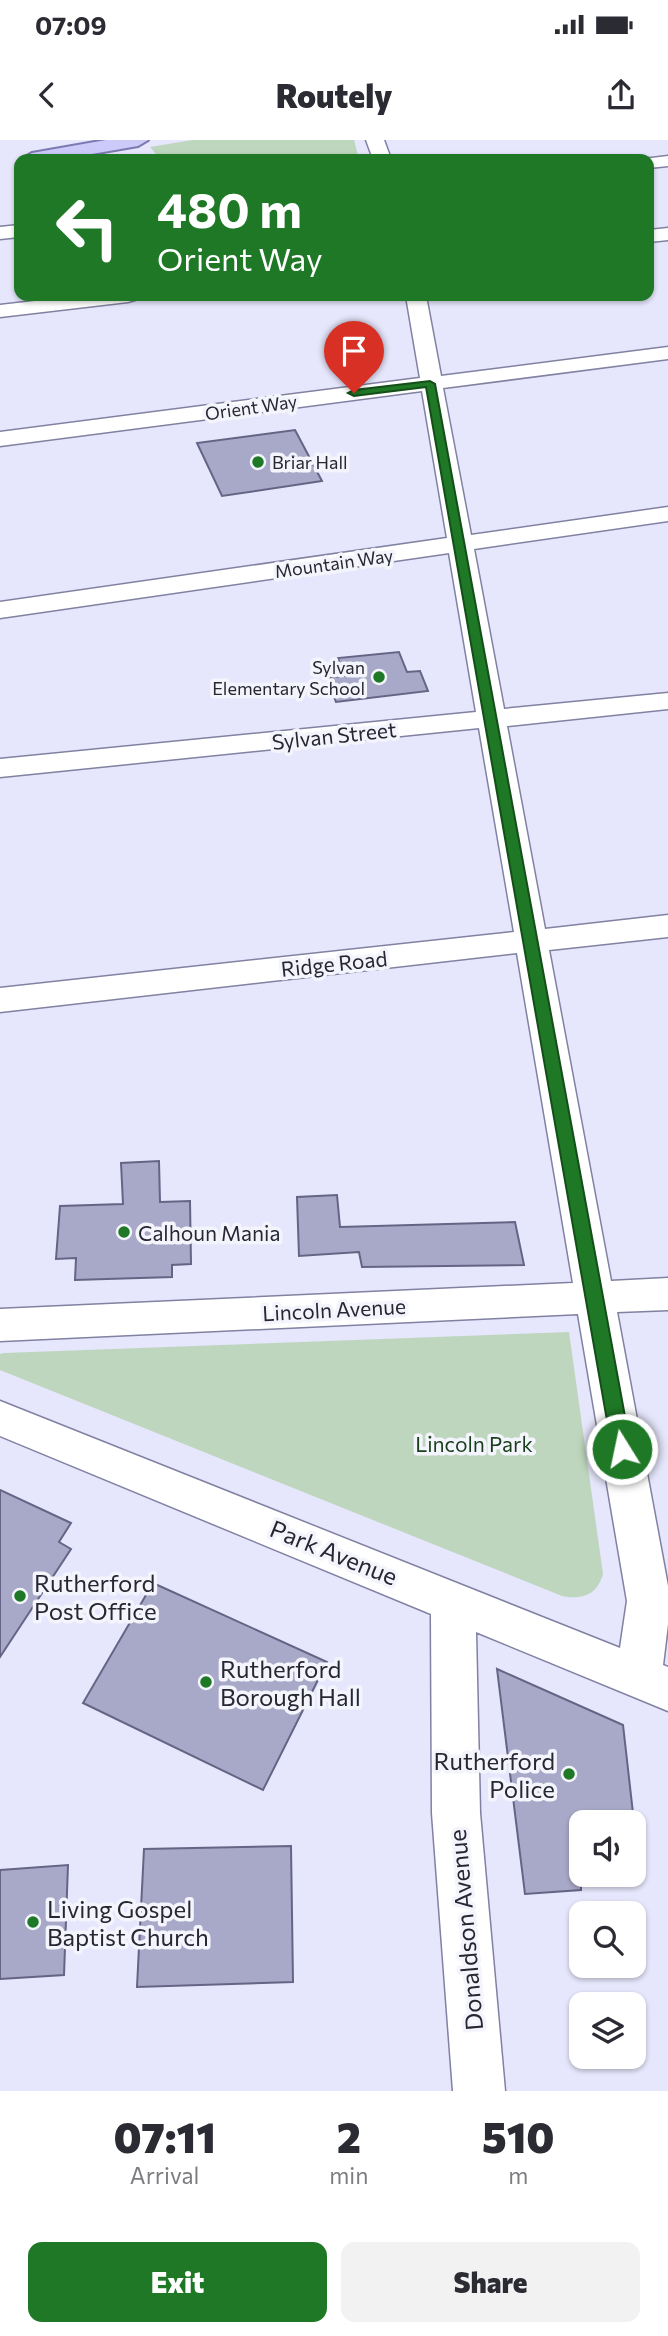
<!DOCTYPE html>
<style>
body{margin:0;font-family:Commissioner,sans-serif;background:#f2f2f3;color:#2b2b33;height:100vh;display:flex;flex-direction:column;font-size:26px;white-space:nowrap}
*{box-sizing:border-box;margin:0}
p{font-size:23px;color:#7c7c81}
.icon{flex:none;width:38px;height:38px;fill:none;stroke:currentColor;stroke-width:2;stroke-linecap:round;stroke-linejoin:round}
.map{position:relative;height:1951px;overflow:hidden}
.details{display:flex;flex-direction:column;background:#fff;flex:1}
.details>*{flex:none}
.top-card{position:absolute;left:14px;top:14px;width:640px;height:147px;border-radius:14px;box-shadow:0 2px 5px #0004;background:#1e7826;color:#fff;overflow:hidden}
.tools{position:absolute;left:569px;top:1670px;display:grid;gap:14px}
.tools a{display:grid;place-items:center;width:77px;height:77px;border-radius:14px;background:#fff;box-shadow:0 2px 5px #0004;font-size:35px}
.pin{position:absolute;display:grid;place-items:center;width:60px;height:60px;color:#fff;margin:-72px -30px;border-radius:50% 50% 50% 0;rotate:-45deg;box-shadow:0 0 7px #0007}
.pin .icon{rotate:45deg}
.me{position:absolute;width:77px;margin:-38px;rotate:350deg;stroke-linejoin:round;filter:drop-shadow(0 0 5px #0008)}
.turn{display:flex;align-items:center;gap:24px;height:147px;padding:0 28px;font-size:32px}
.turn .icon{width:91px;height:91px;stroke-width:2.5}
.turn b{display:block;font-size:49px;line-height:60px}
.eta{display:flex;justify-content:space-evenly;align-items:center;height:119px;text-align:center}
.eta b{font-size:42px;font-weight:800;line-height:49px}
.button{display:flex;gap:14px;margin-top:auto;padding:14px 28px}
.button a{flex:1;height:80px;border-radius:14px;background:#1e7826;color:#fff;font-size:28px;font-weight:800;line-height:80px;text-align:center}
.button a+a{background:#f2f2f3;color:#2b2b33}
.status{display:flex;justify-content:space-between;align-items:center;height:49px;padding:0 35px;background:#fff;direction:ltr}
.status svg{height:19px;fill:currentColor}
header{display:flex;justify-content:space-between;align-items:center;height:91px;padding:0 28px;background:#fff;font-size:32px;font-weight:800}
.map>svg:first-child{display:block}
.green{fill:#bed6bd}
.building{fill:#a8a8c8;stroke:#656484;stroke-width:2}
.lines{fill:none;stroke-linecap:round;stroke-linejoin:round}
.minor-casing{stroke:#8181a2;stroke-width:3}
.major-casing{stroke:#7c7ab1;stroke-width:4}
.minor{fill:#fff;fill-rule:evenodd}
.major{fill:#cbcaf9;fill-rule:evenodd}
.route{fill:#1e7826;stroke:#144e19;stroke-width:2}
.poi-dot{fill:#1e7826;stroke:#f4f5fc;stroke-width:2.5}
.labels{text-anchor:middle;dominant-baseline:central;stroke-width:7;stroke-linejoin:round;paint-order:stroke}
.far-street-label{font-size:18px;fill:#272734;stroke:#f4f5fc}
.far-poi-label{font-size:18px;fill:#272734;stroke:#f4f5fc;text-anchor:start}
.street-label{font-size:21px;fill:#272734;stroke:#f4f5fc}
.poi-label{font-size:21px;fill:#272734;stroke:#f4f5fc;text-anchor:start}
.park-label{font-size:21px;fill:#183e19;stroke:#f4f5fc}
.near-street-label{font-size:24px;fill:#272734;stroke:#f4f5fc}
.near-poi-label{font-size:24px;fill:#272734;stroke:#f4f5fc;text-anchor:start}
</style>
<div class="status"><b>07:09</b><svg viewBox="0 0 49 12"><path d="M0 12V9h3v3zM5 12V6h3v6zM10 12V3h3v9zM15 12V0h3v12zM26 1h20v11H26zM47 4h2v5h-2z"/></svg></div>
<header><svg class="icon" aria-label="back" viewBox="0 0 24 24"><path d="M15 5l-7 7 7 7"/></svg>Routely<svg class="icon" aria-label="share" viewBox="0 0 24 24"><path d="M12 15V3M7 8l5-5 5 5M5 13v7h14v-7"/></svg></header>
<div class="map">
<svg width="668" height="1951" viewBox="0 0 668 1951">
<rect width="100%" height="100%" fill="#e6e6fc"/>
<path class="green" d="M193 0H354L359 19H160L150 7Z
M569 1192 603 1434C597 1455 582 1460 562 1456L0 1230V1214L4 1213Z"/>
<path class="building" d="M295 290 322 341 222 356 197 303Z
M399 512 407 532 420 531 428 551 336 562 327 538 344 536 338 518Z
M159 1021 160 1062 190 1061 191 1124 172 1125V1137L75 1140 76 1118 56 1119 60 1066 123 1064 121 1023Z
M337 1055 340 1087 515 1082 524 1125 362 1127 359 1112 299 1116 297 1057Z
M0 1350 71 1383 59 1402 71 1409 0 1517Z
M153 1443 327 1522 263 1650 83 1563Z
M497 1529 623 1585 634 1682H581V1750L525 1754Z
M291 1706 293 1842 137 1847 144 1709Z
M68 1725 64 1835 0 1839V1730Z"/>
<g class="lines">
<g class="minor-casing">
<path id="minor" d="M366 0H384L391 19H373Z
M668 16V26L649 28V19H643Z
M19 85V97L0 99V87Z
M668 88V100L649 102V90Z
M78 156H138L135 160 128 162 0 177V165Z
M406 156H426L441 236 668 207V219L443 248 471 395 668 367V381L474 409 504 569 668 553V569L507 586 545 789 668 775V797L549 810 611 1141 668 1138V1170L617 1172 668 1446V1484L663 1525 668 1527V1571L476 1492 480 1673 505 1951H453L432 1673 431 1474 0 1296V1261L620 1508 627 1461 578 1174 0 1201V1169L573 1143 517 813 0 872V848L514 792 479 588 0 637V619L476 572 449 413 0 478V462L447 398 422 251 0 306V292L420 238Z"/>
</g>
<g class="major-casing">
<path id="major" d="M106 0H148L138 6 63 19H22L32 13Z"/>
</g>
<use href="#minor" class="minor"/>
<use href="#major" class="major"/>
</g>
<path class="route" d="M430 241 435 244 631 1309 628 1315 622 1317 615 1315 612 1309 426 247 354 256 348 253 354 250Z"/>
<g class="poi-dot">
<circle cx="258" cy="322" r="7"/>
<circle cx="379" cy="537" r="7"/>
<circle cx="124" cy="1092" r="7"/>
<circle cx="20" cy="1456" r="7"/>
<circle cx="206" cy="1542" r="7"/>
<circle cx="569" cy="1634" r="7"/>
<circle cx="33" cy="1782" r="7"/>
</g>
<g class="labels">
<g class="far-street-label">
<text transform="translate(251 267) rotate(-8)">Orient Way</text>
<text transform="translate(334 423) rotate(-8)">Mountain Way</text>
</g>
<g class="far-poi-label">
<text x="272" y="322">Briar Hall</text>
<text x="365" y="527" text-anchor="end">Sylvan<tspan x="365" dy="21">Elementary School</tspan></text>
</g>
<g class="street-label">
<text transform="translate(334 595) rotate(-6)">Sylvan Street</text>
<text transform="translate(334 823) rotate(-6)">Ridge Road</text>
<text transform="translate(334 1169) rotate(-3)">Lincoln Avenue</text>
</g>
<g class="poi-label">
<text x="138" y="1092">Calhoun Mania</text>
</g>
<g class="park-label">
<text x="474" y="1303">Lincoln Park</text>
</g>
<g class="near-street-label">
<text transform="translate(334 1412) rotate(22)">Park Avenue</text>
<text transform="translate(465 1790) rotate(-95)">Donaldson Avenue</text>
</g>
<g class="near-poi-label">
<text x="34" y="1442">Rutherford<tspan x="34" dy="28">Post Office</tspan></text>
<text x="220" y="1528">Rutherford<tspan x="220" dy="28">Borough Hall</tspan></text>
<text x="555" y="1620" text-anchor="end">Rutherford<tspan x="555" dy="28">Police</tspan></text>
<text x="47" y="1768">Living Gospel<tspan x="47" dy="28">Baptist Church</tspan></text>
</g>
</g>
</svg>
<div class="tools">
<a><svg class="icon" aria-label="sound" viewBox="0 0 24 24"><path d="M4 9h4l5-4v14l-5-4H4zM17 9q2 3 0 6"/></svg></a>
<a><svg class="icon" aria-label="search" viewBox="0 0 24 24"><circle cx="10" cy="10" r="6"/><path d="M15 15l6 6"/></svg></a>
<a><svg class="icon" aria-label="layers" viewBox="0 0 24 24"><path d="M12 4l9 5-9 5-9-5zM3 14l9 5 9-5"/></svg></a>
</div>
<div class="pin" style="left:354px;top:253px;background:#d93025"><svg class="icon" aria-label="arrive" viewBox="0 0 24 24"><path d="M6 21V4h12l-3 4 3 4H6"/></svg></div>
<svg class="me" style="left:622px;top:1309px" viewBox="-20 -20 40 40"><circle r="17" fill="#1e7826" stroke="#fff" stroke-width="3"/><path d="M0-11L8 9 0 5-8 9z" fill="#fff"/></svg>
<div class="top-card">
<div class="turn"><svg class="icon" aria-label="left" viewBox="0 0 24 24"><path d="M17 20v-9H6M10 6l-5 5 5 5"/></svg><div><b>480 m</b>Orient Way</div></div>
</div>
</div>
<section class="details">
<div class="eta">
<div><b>07:11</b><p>Arrival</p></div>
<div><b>2</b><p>min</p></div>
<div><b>510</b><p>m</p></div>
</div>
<div class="button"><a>Exit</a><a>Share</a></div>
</section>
